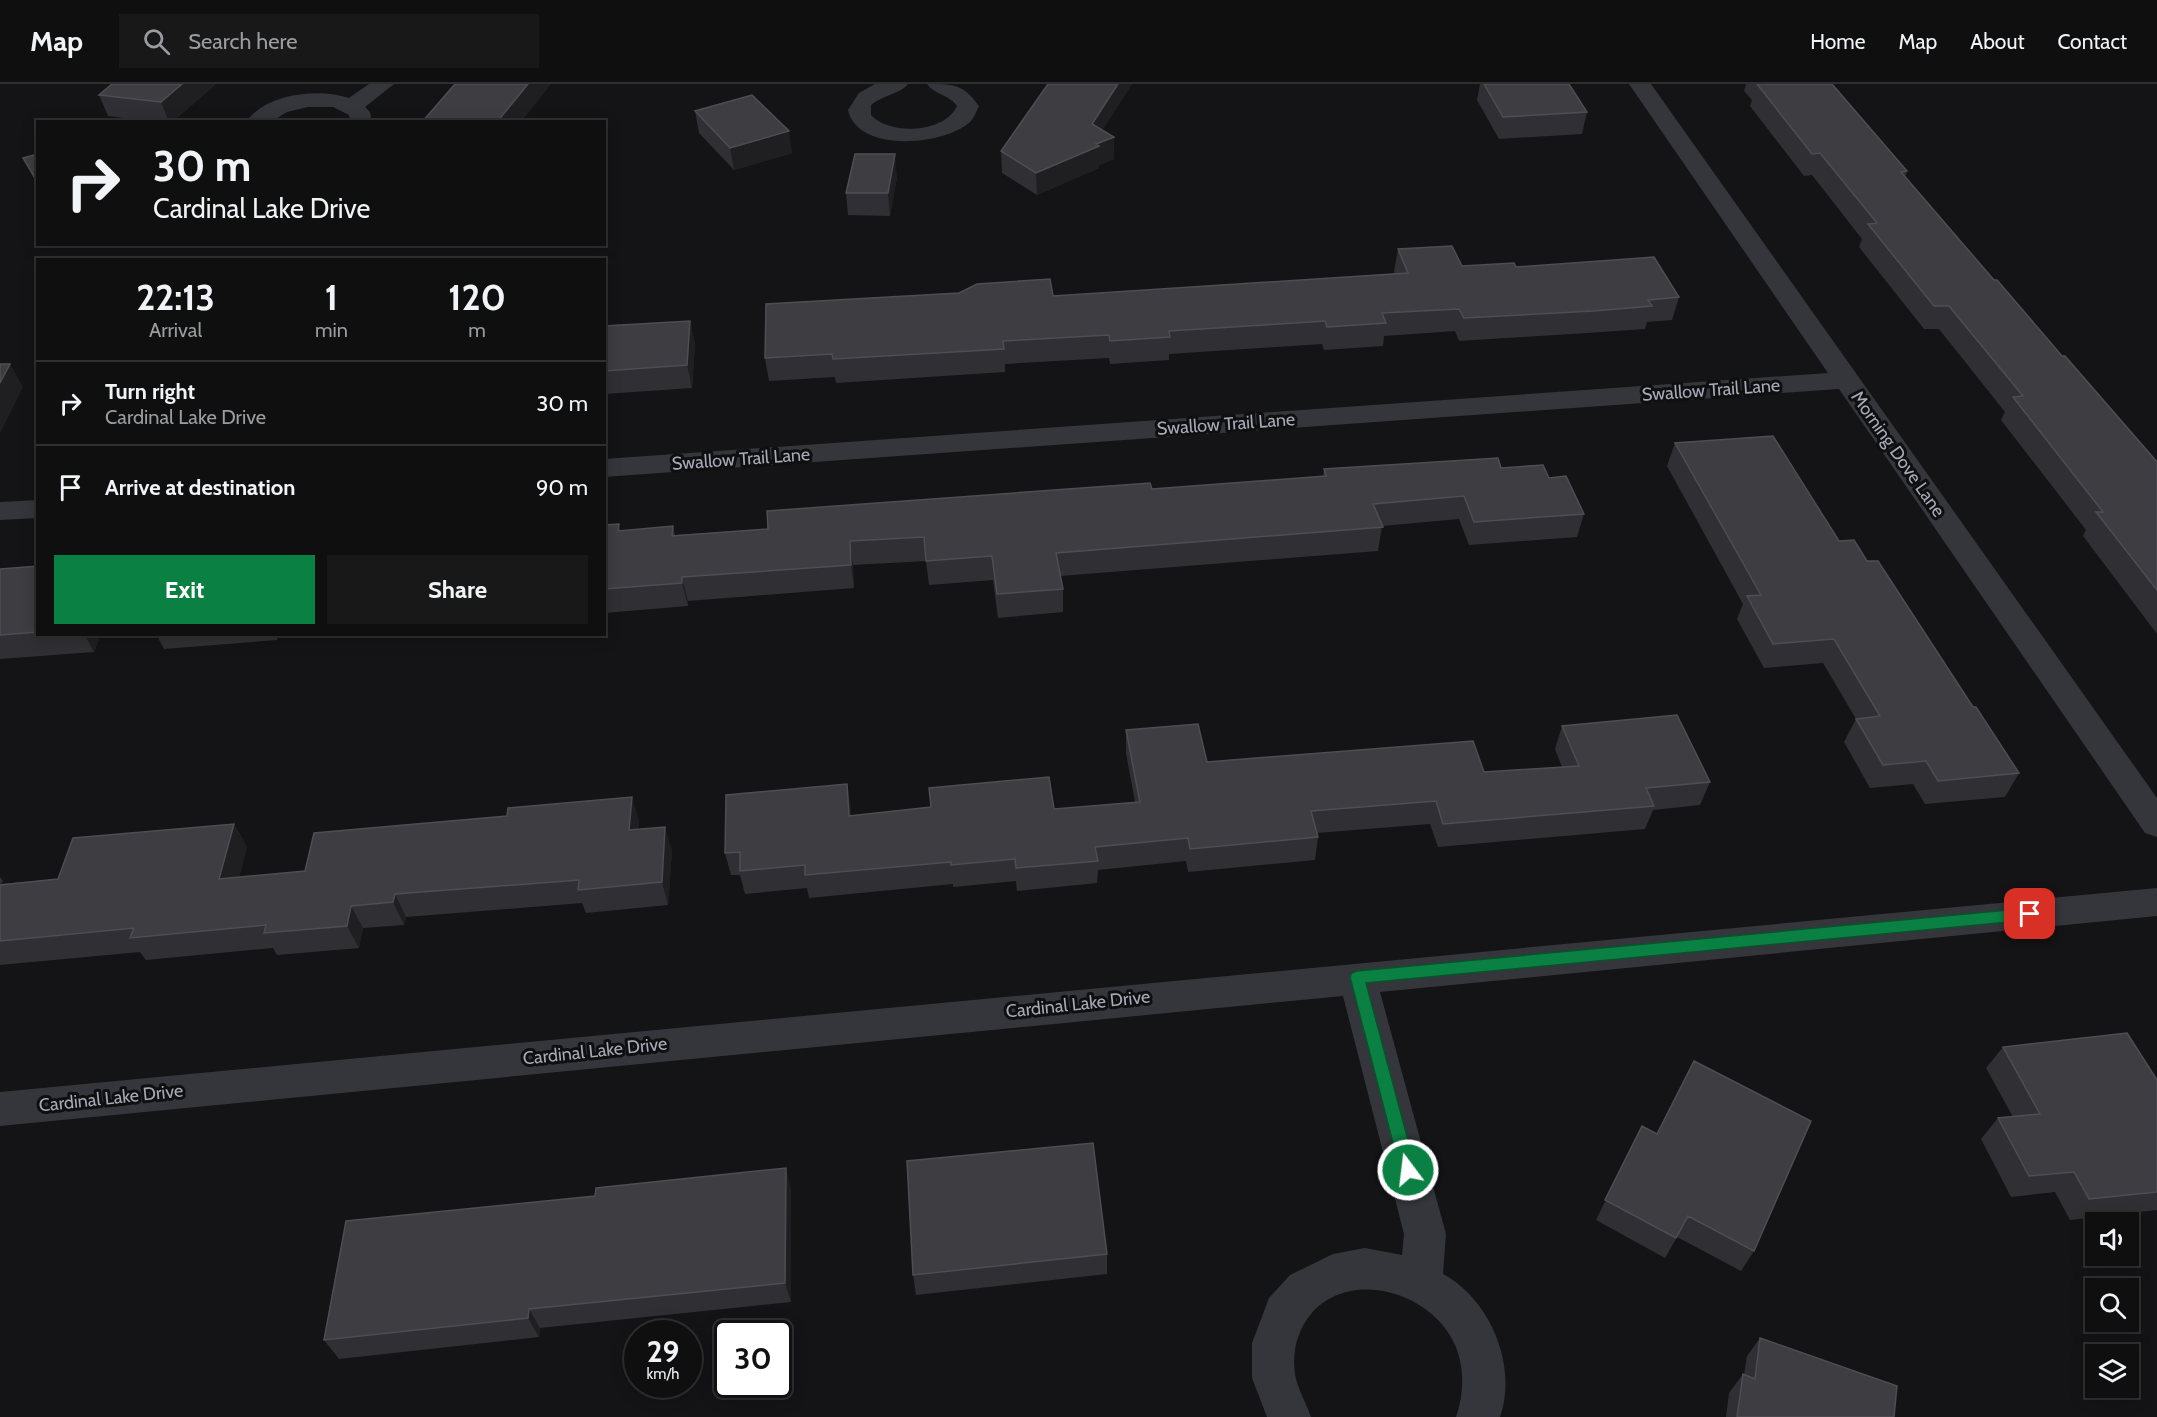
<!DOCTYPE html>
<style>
body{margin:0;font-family:Cabin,sans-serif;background:#181819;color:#f1f3f6;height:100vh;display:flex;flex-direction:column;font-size:22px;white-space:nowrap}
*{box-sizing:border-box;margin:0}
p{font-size:20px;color:#9b9c9f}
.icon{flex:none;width:33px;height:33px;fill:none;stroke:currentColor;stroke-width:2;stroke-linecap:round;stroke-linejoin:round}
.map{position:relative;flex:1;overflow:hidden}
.sheet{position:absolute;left:36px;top:174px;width:570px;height:378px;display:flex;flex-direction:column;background:#0f0f10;border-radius:0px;box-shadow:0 3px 15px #0003,0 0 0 2px #2f2f30}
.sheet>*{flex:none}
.banner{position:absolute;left:36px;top:36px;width:570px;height:126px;border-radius:0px;box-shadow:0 3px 15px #0003,0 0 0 2px #2f2f30;background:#0f0f10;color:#f1f3f6;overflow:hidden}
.tools{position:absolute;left:2085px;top:1128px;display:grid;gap:12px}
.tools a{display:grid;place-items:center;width:54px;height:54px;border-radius:0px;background:#0f0f10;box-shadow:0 3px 15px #0003,0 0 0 2px #2f2f30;font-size:30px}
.speed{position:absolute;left:624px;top:1236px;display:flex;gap:12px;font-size:30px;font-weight:700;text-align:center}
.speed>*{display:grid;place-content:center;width:78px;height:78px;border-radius:50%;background:#0f0f10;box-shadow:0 3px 15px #0003,0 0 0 2px #2f2f30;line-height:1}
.speed small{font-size:15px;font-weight:400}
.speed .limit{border:3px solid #111;border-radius:9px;background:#fff;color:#111}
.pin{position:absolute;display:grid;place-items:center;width:51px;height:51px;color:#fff;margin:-26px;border-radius:12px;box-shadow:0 3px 9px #0006}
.me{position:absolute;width:66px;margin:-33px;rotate:345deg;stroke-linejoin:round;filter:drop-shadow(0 0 4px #0008)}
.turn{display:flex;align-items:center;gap:21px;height:126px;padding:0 18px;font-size:27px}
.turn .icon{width:78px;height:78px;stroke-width:2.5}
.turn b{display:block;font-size:42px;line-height:51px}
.eta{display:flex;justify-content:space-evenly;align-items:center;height:102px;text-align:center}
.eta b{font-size:36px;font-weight:700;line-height:42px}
.button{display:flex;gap:12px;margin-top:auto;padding:12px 18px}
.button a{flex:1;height:69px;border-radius:0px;background:#0b8043;color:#fff;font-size:24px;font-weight:700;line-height:69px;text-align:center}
.button a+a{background:#181819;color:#f1f3f6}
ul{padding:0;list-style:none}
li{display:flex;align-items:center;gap:18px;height:84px;padding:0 18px;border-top:2px solid #2f2f30}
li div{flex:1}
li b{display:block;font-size:22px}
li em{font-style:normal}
header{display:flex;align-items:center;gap:36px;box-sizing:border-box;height:84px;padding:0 30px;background:#0f0f10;border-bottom:2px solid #2f2f30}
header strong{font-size:28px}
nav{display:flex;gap:33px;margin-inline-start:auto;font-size:21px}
.search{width:420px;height:54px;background:#181819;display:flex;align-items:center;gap:15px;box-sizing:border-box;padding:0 21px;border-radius:0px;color:#9b9c9f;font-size:22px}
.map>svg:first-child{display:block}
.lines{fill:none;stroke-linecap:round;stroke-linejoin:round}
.minor{fill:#35363b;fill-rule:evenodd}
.wall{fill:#303034}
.shaded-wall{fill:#1f1f22}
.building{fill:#3d3d42;stroke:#4d4e54;stroke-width:1.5}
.route{fill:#0b8043;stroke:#07532c;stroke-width:1.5}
.labels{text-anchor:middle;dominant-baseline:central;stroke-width:6;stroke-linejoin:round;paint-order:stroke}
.street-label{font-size:18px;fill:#a6aab6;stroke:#0f0f11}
</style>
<header>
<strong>Map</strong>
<div class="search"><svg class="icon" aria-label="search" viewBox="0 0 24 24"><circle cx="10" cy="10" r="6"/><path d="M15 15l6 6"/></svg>Search here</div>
<nav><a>Home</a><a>Map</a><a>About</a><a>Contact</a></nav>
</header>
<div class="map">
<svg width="2157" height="1333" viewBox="0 0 2157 1333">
<rect width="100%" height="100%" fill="#141416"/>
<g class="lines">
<path class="minor" d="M369 0H394L365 23 370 28 372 38H350L349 31 333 23H308L287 28 271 38H246C266 9 319 4 349 14Z
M875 0H908C902 9 881 12 871 21V31C890 52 945 49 957 22 950 11 935 11 927 0 954 0 963 0 979 22 976 28 974 34 970 38 944 62 857 69 848 26L859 9Z
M1629 0H1651L2157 714V753L2145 749 1839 305 604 393V375L1828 289Z
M38 416V434L0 436V418Z
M2157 804V832L1380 908 1446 1150 1443 1190C1490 1215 1518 1282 1500 1333H1456C1464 1310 1465 1284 1455 1261 1432 1208 1350 1184 1311 1230 1296 1248 1291 1272 1296 1295 1299 1307 1307 1321 1311 1333H1267L1252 1294V1259L1269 1214 1290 1191 1333 1170 1365 1164 1402 1171 1404 1150 1343 912 0 1042V1008Z"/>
</g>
<path class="wall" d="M112 0H215V1L172 38H153L108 32 99 11Z
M1048 0H1132L1102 46 1114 75 1099 81V84L1037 111 1002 89 1001 67Z
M1480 0H1569L1587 28 1582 50 1499 55 1477 16Z
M1746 0H1832L1907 87 1905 93 1994 196 2157 378V550L2083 452 2086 446 2001 336 2005 328 1939 245H1924L1859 163 1862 155 1812 91 1804 92 1750 22 1752 16 1744 7Z
M695 27 792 69 734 86 699 49Z
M38 70V102L23 74Z
M897 93 890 132 848 131 846 109Z
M1398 165 1462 182 1516 183 1679 213 1672 236 1647 238 1645 245 1587 249 1459 257 1455 247 1384 252 1383 262 1324 266 1322 260 1277 263 1169 270V276L1110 280 1109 274 1005 280V288L836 299 835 293 769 297 765 274 1053 212 1395 190 1394 188Z
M690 237 695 260 692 304 604 310V242Z
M1675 359 1839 457 1867 477 2019 689 2005 713 1925 720 1913 700 1870 704 1844 658 1856 635 1823 579 1764 584 1737 535 1743 520 1667 382Z
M1501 384 1549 394 1584 430 1577 453 1469 461 1459 435 1382 442 1378 467 1060 492 1063 505V528L998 534 993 496 929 501 926 477 853 481 854 504 688 517V522L604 529V441L619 440 620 447 673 442 675 451 768 445 1152 405 1323 392 1324 385Z
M38 482V550H101L94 568 0 575V485Z
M156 550H278L277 556 164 565Z
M1562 642 1710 698 1700 721 1653 726 1645 745 1438 763 1430 740 1317 749 1318 753 1315 776 1188 788 1186 777 1098 786 1097 799 1017 807 1016 797 953 803V800L809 814 807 804 745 810 740 791H731L725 769 847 700 851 731 1054 725 1135 718 1126 669V646L1207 678 1484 688 1562 683 1555 665Z
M639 736 638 745 672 766 668 821 586 829 582 819 406 833 404 841 363 844 359 864 277 871 273 864 146 876 140 868 0 881V793L3 797 1 800 58 795 234 740 247 763 239 793 305 787Z
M2003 963 2157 996V1126L2070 1136 2055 1108 2011 1113 1981 1055 1998 1034 2013 1033 1986 984Z
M1642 1042 1657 1050 1754 1167 1741 1187 1677 1153 1665 1174 1596 1136Z
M791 1105V1218L540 1244 539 1253 339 1275 324 1256Z
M1107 1170V1190L916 1211 913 1191Z
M1760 1254 1894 1333H1726L1729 1309 1743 1290 1744 1291 1747 1272Z"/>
<path class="shaded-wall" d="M182 0H215V1L172 38H169L161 18Z
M528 0H551L521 38H497Z
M1118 0H1132L1092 62V40Z
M789 47 792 69 734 86 730 64Z
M1114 53V75L1099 81V84L1037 111 1036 89Z
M895 70 897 93 890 132 888 109Z
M690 237 695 260 692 304 687 281Z
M10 280 23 303 0 349V299Z
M850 457 853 481 854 504 851 481Z
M682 493 688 517V522L682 499Z
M84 550H101L94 568Z
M847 700 851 723 852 755 849 732Z
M632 713 639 736 636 769 629 746Z
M234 740 247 763 233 818 219 795Z
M665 743 672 766 668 821 662 798Z
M395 810 406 833 404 841 393 818Z
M351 822 363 844 359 864 347 842Z
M786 1084 791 1105V1218L785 1199Z
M529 1225 540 1244 539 1253 528 1234Z"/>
<path class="building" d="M112 0H182L161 18 99 11Z
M455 0H528L497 38H422Z
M1048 0H1118L1092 40 1114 53 1096 60 1099 62 1036 89 1001 67Z
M1484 0H1569L1587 28 1503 33Z
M1757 0H1832L1907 87 1901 88 1994 196H1997L2062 272H2065L2157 378V506L2096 428H2103L2013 313 2023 312 1949 222H1934L1868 140 1877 139 1820 69 1812 70Z
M752 11 789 47 730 64 695 27Z
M38 70V99L23 74Z
M855 70H895L888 109H846Z
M1452 162 1462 182 1514 179 1516 183 1654 173 1679 213 1648 216 1652 222 1593 227 1464 234 1459 225 1382 229 1386 239 1327 243 1325 237 1279 240 1169 247 1170 253 1110 257 1109 251 1003 257 1004 265 833 275 832 270 765 274 766 220 959 209 977 200 1050 195 1053 212 1408 189 1398 165Z
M690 237 687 281 604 287V242Z
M0 280H10L0 299Z
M1773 352 1839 457 1854 456 1867 477H1878L1973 623H1976L2019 689 1938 697 1926 677 1883 681 1856 635 1880 632 1834 555 1773 560 1747 512 1761 511 1675 359Z
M1498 374 1501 384 1543 381 1549 394 1566 392 1584 430 1474 438 1464 412 1373 420 1383 443 1056 469 1063 505 997 510 992 472 926 477 924 453 850 457 851 481 682 493V499L604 505V441L619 440 618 447 673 442 672 452 768 445 767 427 1150 399 1152 405 1326 392 1324 385Z
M38 482V548L0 551V485Z
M1677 631 1710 698 1646 704 1654 722 1443 740 1436 717 1311 727 1318 753 1190 765 1188 754 1095 763 1098 777 1016 784 1015 775 951 781V778L805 791V781L740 787V768L725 769 726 711 847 700 849 732 931 723 929 704 1049 693 1054 725 1140 718 1126 646 1198 640 1207 678 1473 657 1484 688 1579 682 1562 642Z
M632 713 629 746 665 743 662 798 578 806 579 796 395 810 393 818 351 822 347 842 264 849 266 841 130 854 134 844 0 857V801L58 795 73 754 234 740 219 795 305 787 314 749 507 732 508 724Z
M2127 949 2157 996V1108L2089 1115 2074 1088 2029 1092 1998 1034 2040 1030 2003 963Z
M1694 977 1811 1037 1754 1167 1688 1132 1676 1154 1605 1116 1642 1042 1657 1050Z
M1093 1059 1107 1170 913 1191 907 1077Z
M786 1084 785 1199 529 1225 528 1234 324 1256 346 1137 595 1112 596 1104Z
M1760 1254 1897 1302 1894 1333H1737L1743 1290 1755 1295Z"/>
<path class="route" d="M2030 824 2035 825 2037 830 2035 834 2030 836 1366 899 1416 1086 1414 1091 1408 1093 1402 1091 1400 1086 1350 893 1352 889 1357 887Z"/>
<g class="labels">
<g class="street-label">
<text transform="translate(1711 306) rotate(-4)">Swallow Trail Lane</text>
<text transform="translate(1226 340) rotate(-4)">Swallow Trail Lane</text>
<text transform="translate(1898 370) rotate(55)">Morning Dove Lane</text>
<text transform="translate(741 375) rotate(-4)">Swallow Trail Lane</text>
<text transform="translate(1078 920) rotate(-6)">Cardinal Lake Drive</text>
<text transform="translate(595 967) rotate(-6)">Cardinal Lake Drive</text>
<text transform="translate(111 1014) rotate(-6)">Cardinal Lake Drive</text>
</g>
</g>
</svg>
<div class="tools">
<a><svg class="icon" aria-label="sound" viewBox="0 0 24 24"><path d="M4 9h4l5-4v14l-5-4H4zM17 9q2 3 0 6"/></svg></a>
<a><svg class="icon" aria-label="search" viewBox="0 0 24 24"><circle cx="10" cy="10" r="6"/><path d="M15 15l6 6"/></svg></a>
<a><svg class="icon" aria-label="layers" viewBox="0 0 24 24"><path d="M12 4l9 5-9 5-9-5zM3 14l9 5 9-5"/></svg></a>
</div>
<div class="speed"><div>29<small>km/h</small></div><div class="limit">30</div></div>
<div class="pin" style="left:2030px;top:830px;background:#d93025"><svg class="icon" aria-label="arrive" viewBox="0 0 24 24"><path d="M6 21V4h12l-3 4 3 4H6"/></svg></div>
<svg class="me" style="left:1408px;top:1086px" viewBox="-20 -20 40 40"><circle r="17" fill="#0b8043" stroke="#fff" stroke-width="3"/><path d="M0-11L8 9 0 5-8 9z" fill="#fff"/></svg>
<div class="banner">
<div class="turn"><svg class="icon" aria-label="right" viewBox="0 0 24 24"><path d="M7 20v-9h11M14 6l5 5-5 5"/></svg><div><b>30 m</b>Cardinal Lake Drive</div></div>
</div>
<section class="sheet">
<div class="eta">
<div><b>22:13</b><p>Arrival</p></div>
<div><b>1</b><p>min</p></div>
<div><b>120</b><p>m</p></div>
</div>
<ul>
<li><svg class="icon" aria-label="right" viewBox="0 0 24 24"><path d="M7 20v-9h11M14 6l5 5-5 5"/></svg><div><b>Turn right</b><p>Cardinal Lake Drive</p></div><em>30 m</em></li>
<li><svg class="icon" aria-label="arrive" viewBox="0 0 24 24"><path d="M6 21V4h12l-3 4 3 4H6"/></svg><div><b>Arrive at destination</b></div><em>90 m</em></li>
</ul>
<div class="button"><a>Exit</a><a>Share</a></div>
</section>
</div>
